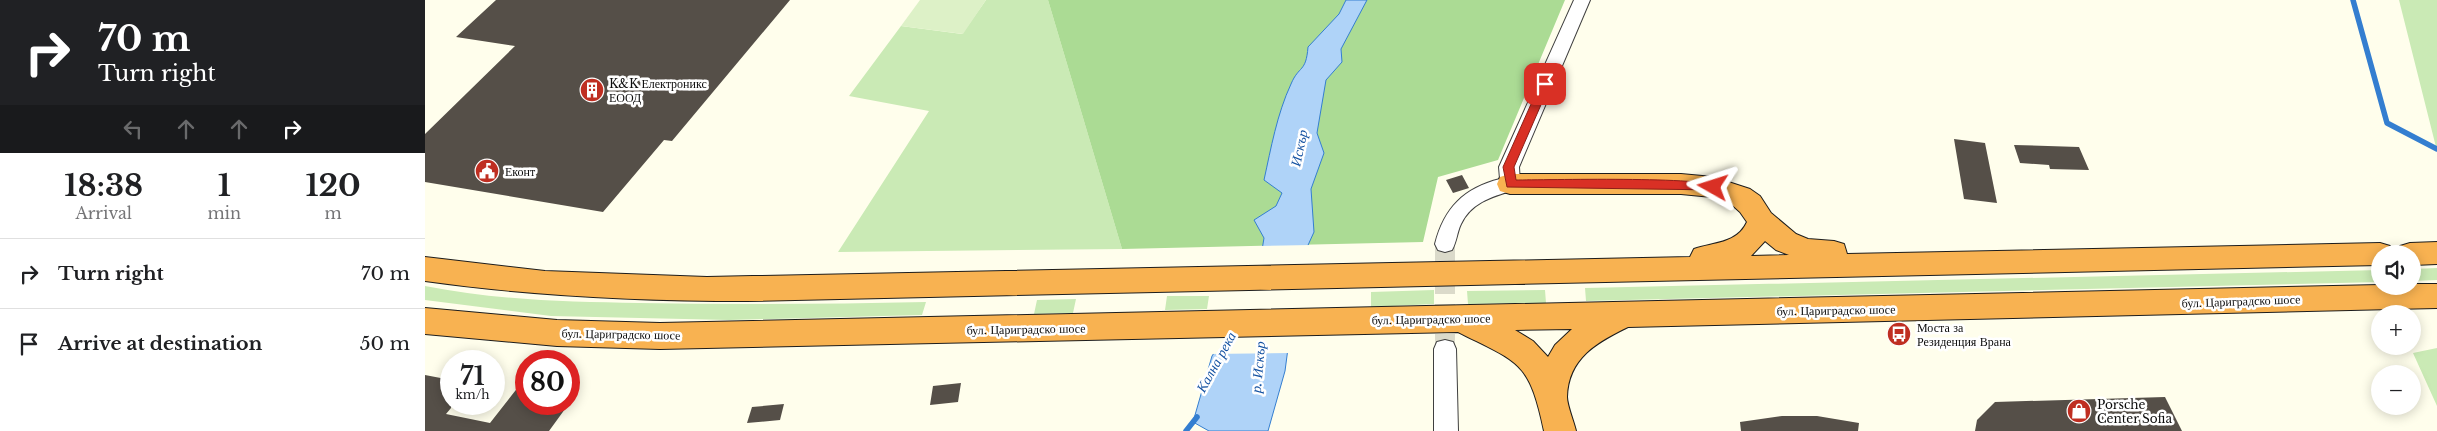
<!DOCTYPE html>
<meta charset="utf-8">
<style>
body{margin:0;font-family:"Libre Baskerville",serif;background:#f6f6f6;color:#202124;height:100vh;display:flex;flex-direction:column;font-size:19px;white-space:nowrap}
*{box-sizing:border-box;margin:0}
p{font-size:16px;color:#757577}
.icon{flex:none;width:28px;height:28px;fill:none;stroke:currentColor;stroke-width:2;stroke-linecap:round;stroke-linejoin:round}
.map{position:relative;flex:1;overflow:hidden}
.panel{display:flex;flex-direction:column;background:#fff;width:425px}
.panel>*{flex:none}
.top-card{background:#202124;color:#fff;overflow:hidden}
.controls{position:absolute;left:1946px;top:245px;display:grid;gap:10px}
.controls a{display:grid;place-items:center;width:50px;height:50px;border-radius:50%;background:#fff;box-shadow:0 2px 12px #0003;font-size:25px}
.speed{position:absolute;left:15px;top:350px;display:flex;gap:10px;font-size:25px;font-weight:700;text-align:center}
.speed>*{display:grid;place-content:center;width:65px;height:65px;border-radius:50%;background:#fff;box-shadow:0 2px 12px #0003;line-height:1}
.speed small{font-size:12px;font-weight:400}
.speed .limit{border:8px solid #d22;background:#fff;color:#111}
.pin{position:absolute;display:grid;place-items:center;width:42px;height:42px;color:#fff;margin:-21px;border-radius:10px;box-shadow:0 2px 8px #0006}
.me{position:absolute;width:55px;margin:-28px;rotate:276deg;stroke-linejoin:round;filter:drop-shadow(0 0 4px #0008)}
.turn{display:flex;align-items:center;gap:18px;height:105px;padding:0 15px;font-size:22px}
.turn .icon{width:65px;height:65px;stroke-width:2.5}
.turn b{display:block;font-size:35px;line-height:42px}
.lanes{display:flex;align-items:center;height:48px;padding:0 15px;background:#0003;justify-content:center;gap:25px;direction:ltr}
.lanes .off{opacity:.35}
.eta{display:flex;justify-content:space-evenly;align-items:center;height:85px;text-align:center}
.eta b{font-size:30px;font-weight:700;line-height:35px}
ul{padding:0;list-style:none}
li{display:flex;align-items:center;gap:15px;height:70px;padding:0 15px;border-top:1px solid #e0e0e0}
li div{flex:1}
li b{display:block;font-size:19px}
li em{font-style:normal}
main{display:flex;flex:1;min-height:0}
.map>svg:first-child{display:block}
.green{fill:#caeab5}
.forest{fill:#abdb94}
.pitch{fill:#ddf1c7}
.water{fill:#afd3f8;stroke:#347ed0}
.pier{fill:#fffeec}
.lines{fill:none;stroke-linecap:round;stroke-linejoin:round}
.stream{stroke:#347ed0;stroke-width:5.5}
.building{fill:#554f48}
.minor-tunnel{stroke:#dbdaca;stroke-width:20;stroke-dasharray:20 10;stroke-linecap:butt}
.minor-casing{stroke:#3f3f3f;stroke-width:2}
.highway-casing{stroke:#1d1d1d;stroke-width:2}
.minor{fill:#fff;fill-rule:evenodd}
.highway{fill:#f8b251;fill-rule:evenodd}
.route{fill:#d93025;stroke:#8d1f18}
.labels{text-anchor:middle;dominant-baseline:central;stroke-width:5;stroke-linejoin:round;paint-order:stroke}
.poi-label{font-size:12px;fill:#0c0c0c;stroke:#fff;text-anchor:start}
.street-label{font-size:12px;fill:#0c0c0c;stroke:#fff}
.water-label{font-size:14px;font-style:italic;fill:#1351a1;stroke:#fff}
</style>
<main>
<section class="panel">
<div class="top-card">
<div class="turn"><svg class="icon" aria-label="right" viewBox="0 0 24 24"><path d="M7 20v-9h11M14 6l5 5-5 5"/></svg><div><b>70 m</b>Turn right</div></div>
<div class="lanes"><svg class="icon off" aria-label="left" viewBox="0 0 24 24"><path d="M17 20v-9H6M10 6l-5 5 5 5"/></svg><svg class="icon off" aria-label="ahead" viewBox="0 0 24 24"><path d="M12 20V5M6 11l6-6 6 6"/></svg><svg class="icon off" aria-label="ahead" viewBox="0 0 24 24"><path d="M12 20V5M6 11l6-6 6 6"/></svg><svg class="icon" aria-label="right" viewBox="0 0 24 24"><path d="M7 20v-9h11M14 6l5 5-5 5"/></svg></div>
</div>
<div class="eta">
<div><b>18:38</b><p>Arrival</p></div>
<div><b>1</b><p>min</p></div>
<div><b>120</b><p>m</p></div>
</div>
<ul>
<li><svg class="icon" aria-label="right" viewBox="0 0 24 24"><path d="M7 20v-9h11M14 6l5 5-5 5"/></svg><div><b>Turn right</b></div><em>70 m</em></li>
<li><svg class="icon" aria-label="arrive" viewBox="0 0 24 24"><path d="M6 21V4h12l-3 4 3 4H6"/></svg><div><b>Arrive at destination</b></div><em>50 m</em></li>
</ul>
</section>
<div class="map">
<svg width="2012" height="431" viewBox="0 0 2012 431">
<rect width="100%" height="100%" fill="#fffeec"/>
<path class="green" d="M561 0H623L697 249 413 252 504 111 424 96 476 26 537 34Z
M1974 0H2012V151Z
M2012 268V280L1988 281V269Z
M1955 270V282L1161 301 1160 288Z
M0 286C70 300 143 302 214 303 310 305 406 304 501 302L497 315 304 320 126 316 0 300Z
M1009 290V304L946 307V292Z
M1120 290 1121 303 1043 304 1042 291Z
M742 296H784L782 309 740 310Z
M651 299 648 313 609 314 612 300Z
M2012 348V406L1988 353Z"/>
<path class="forest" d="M623 0H1140L1073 160 1013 177 998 242 697 249Z"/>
<path class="pitch" d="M495 0H561L538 34 476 26Z"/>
<path class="water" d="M921 0H942L916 49 917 62 901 80 892 133 899 153 886 189 889 232 874 265 860 371 843 431H784L768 422 787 356 830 292 839 238 829 220 851 206 857 193 839 180C846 148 852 114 866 84 874 65 881 73 883 47L914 14Z"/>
<path class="pier" d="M886 245 876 266 865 353 784 354 827 291 835 246Z"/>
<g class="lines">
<path class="stream" d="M1928 0 1962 123 2012 149
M761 431 772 417"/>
</g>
<path class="building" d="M71 0H365L247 141 239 140 178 212 0 182V134L90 46 31 37Z
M1529 139 1560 143 1572 203 1539 199Z
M1589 145 1654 147 1664 170 1625 169 1624 165 1595 163Z
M1037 175 1044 188 1028 193 1021 180Z
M0 375 26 380V408L21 414 65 423 101 377V404H136L133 408 140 409 124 431H0Z
M536 383 533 402 505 405 508 386Z
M1740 397 1757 431H1550L1552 420 1570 402Z
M359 404 355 420 322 423 327 407Z
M1357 416H1392L1434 423 1433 431H1316L1315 422Z"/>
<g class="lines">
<path class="minor-tunnel" d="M1020 244V349"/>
<g class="minor-casing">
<path id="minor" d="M1149 0H1165L1094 167 1095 184 1092 189C1070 196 1047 201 1036 224 1032 232 1032 241 1027 250L1020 252 1013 250 1010 244C1019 208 1039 188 1075 179L1074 167Z
M1020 340 1028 342 1031 349 1033 431H1009V349L1012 342Z"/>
</g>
<g class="highway-casing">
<path id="highway" d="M1085 174H1256L1288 177 1325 189 1335 196 1346 213 1371 234 1383 239 1409 241 1419 244 1422 254 1955 243 1965 246 1969 254H1955V265L322 301C214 301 107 296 0 281V257L120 271 282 277 1265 257 1269 249C1289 242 1312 244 1322 222L1315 212 1305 203 1287 197 1256 194H1085L1075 191 1072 184 1075 177ZM1340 241 1351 250 1364 255 1326 256Z
M2012 242V264L1988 265V254H1971L1975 246 1985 243Z
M1988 284H2012V308L1203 327C1172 342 1143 358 1142 397 1142 405 1149 422 1151 431H1119C1104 360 1094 363 1033 332L235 349 132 346 0 334V308L132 320 235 323 1955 285 1988 286ZM1147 329 1130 345 1123 357 1108 341 1090 330Z"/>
</g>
<use href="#minor" class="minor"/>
<use href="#highway" class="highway"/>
</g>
<path class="route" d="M1120 80 1125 84 1089 167 1091 180C1116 180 1286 176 1294 187L1292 190 1082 187 1078 167 1115 84Z"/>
<defs>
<g id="building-disc" transform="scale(1.25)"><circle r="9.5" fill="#bf2e21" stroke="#fff"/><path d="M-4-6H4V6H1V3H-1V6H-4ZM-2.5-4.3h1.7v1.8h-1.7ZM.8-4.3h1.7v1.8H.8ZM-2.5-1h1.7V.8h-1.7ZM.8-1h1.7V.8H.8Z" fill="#fff"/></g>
<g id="civic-disc" transform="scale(1.25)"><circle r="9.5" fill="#bf2e21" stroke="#fff"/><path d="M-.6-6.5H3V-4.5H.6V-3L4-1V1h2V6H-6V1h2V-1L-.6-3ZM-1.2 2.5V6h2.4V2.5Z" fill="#fff"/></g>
<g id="bus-disc" transform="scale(1.25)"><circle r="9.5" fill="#bf2e21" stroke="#fff"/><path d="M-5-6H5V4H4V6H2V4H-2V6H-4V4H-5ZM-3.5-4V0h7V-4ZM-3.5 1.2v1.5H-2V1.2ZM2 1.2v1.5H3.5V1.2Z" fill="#fff"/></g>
<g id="shop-disc" transform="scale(1.25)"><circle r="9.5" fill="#bf2e21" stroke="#fff"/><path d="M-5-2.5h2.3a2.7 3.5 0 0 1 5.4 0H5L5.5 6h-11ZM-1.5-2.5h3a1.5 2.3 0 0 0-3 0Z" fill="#fff"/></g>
</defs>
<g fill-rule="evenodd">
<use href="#building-disc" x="167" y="90"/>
<use href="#civic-disc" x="62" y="171"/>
<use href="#bus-disc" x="1474" y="334"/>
<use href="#shop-disc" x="1654" y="411"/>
</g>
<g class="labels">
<g class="poi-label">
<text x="184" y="83">K&amp;K Електроникс<tspan x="184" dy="14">ЕООД</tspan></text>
<text x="80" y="171">Еконт</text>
<text x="1492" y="327">Моста за<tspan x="1492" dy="14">Резиденция Врана</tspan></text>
<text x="1672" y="404">Porsche<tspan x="1672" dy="14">Center Sofia</tspan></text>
</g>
<g class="street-label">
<text transform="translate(1816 301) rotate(-2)">бул. Цариградско шосе</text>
<text transform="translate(1411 310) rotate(-1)">бул. Цариградско шосе</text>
<text transform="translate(1006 319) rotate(-1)">бул. Цариградско шосе</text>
<text transform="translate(601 329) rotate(-1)">бул. Цариградско шосе</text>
<text transform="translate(196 334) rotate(1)">бул. Цариградско шосе</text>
</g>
<g class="water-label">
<text transform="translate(874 148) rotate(-78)">Искър</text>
<text transform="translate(791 362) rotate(-61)">Кална река</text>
<text transform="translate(833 367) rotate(-85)">р. Искър</text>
</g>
</g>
</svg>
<div class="controls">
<a><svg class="icon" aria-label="sound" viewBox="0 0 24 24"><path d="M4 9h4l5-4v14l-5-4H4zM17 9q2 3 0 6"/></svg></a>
<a>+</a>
<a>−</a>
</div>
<div class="speed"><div>71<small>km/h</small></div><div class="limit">80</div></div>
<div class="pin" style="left:1120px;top:84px;background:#d93025"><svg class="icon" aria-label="arrive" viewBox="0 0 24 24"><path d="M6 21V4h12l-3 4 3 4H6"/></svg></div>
<svg class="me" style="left:1288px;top:187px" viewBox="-20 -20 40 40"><path d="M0-17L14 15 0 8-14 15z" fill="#d93025" stroke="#fff" stroke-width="4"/></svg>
</div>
</main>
